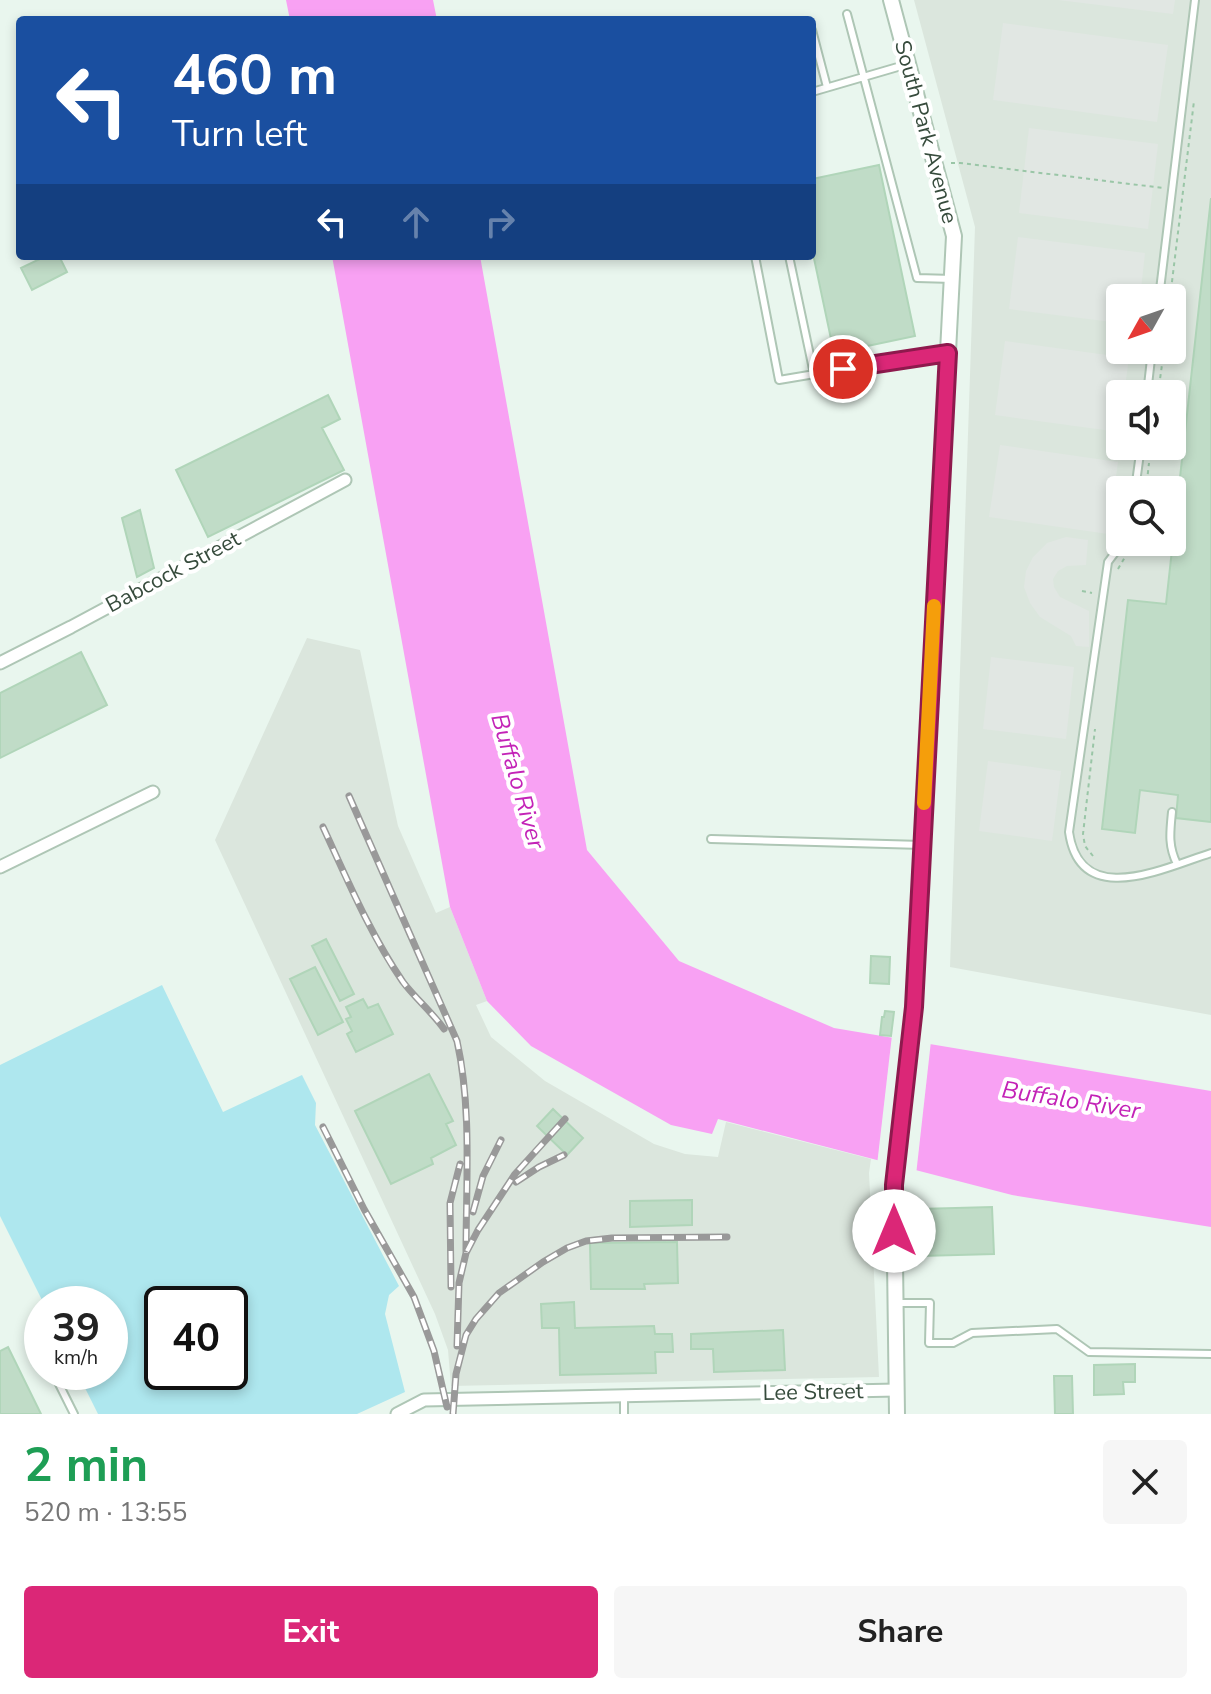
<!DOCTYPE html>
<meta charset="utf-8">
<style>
body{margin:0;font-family:"Nunito Sans",sans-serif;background:#f6f6f6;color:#222;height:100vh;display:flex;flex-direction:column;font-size:30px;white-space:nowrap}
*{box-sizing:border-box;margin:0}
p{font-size:26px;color:#767676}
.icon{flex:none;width:44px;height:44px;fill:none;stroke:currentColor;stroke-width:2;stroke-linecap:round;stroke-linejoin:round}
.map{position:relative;height:1414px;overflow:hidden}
.panel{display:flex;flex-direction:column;background:#fff;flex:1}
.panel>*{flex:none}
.top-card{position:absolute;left:16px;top:16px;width:800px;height:244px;border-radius:8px;box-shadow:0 4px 12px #0003;background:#1a4fa0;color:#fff;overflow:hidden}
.needle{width:52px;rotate:230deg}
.tools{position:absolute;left:1106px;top:284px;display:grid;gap:16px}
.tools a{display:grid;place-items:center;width:80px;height:80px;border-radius:8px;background:#fff;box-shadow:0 4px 12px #0003;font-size:40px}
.speed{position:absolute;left:24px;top:1286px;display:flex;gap:16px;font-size:40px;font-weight:700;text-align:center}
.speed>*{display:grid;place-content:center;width:104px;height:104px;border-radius:50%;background:#fff;box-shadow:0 4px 12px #0003;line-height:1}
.speed small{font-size:20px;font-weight:400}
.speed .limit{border:4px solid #111;border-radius:12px;background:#fff;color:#111}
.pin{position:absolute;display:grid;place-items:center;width:68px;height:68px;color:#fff;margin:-34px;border:4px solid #fff;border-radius:50%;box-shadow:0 2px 8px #0007}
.me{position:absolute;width:88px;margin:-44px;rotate:0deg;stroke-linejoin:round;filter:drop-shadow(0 0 6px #0008)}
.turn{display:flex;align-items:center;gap:28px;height:168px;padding:0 24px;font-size:36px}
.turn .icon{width:104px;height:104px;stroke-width:2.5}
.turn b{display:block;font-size:56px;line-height:68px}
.lanes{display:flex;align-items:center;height:76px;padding:0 24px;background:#0003;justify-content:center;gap:40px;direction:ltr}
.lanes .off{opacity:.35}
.round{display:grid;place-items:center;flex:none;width:84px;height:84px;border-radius:8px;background:#f6f6f6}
.summary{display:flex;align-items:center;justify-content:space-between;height:136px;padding:0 24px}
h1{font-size:48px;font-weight:700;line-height:60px;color:#1e9e55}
.primary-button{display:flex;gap:16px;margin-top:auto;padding:16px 24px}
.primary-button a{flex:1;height:92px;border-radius:8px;background:#db2777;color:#fff;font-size:32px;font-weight:700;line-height:92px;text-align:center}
.primary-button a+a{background:#f6f6f6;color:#222}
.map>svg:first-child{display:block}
.industrial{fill:#dbe6dd;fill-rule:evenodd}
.green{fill:#aee7ee;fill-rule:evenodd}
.parking{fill:#e1e7e3}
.water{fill:#f8a1f3}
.pier{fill:#e9f6ee}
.building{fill:#c0dcc7;stroke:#b0d5b9;stroke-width:2}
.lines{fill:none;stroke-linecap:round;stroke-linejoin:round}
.service-casing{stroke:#aec6b5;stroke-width:10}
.minor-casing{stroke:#aec6b5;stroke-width:15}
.tertiary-casing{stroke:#aec6b5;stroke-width:18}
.path{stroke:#9ac6a7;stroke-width:2;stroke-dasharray:4 4;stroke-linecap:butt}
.service{stroke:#fff;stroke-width:6}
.minor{stroke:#fff;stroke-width:11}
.tertiary{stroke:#fff;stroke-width:14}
.rail-casing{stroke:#999;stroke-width:7}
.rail{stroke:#fff;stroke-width:4;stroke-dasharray:12;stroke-linecap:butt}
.route-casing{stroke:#8e194d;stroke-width:20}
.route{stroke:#db2777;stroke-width:14}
.slow{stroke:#f59e0b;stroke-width:14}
.labels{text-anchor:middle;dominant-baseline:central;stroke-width:8;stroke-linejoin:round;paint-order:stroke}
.street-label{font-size:22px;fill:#364b3c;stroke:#fff}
.water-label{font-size:24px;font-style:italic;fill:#c323b7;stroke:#fff}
</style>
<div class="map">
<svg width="1211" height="1414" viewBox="0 0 1211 1414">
<rect width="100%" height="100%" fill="#e9f6ee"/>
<path class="industrial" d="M914 0H1211V1015L950 967 975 227ZM1120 298H1172V350H1120ZM1120 394H1172V446H1120ZM1120 490H1172V542H1120Z
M307 638 360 650 398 826 436 913 450 907 487 1001 476 1005 491 1037 545 1081 654 1144 685 1154 718 1157 726 1122 871 1159 869 1173 879 1377 451 1386 448 1350 435 1314 215 840Z"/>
<path class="green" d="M162 985 223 1112 302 1075 316 1103 315 1125 399 1286 389 1295 385 1314 405 1392 357 1414H98L77 1372H110V1304H44L0 1216V1065ZM162 1304H230V1372H162Z"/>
<path class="parking" d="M1058 0H1175L1173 14Z
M1003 23 1168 45 1157 122 993 100Z
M1029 128 1158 144 1148 229 1019 213Z
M1018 237 1145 253 1140 298H1120V323L1009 309Z
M1005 341 1129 358 1124 394H1120L1119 432 995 415Z
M1000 445 1118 462 1108 534 989 517Z
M1066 537 1088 540 1086 565 1067 566 1058 571 1053 579 1054 587 1060 597 1089 611V647L1076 646 1071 636 1040 617 1030 603 1024 587 1026 571 1033 557 1047 543Z
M991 657 1074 667 1066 739 983 729Z
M988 761 1061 771 1052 841 979 831Z"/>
<path class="water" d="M286 0H433L437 20H290Z
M332 256H480L587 850 679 961 834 1028 1211 1091V1227L1012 1195 718 1119 712 1134 671 1125 531 1046 487 1001 450 907Z"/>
<path class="pier" d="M892 1035 931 1041 916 1175 877 1165Z"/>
<path class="building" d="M879 165 915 336 834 353 812 249V179Z
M1211 198V822L1176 818 1178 795 1140 790 1135 833 1102 829 1128 600 1166 604Z
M46 256H59L67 272 32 290 21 268Z
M328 395 340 419 322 428 344 470 208 537 176 470Z
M140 510 154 568 137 577 122 518Z
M81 652 107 705 0 758V693Z
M326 939 354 994 340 1001 312 946Z
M871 956 890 957 889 984 870 983Z
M315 967 343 1022 318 1035 290 979Z
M363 999 368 1008 378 1004 393 1034 356 1052 347 1034 352 1031 346 1019 351 1017 346 1007Z
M885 1011 894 1012 891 1036 880 1035 882 1017H884Z
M429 1074 453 1121 446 1124 456 1145 431 1158 433 1164 391 1184 355 1111Z
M553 1109 583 1138 567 1155 537 1126Z
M692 1200V1225L630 1227V1201Z
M992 1207 994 1254 921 1256 919 1209Z
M677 1242 678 1283 644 1284 645 1289H591L590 1243Z
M574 1302 575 1328 654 1326 655 1334H672L673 1352H655L656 1373 560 1375 559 1328H542L541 1304Z
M783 1330 785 1370 714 1372 713 1349H691V1334Z
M8 1347 41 1414H0V1351Z
M1135 1364V1382H1123L1124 1394 1094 1395V1365Z
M1054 1376H1072L1073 1414H1055Z"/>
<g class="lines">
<g class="service-casing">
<path id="service" d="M847 14 917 278 953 279
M812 30 827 87
M812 92 908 64
M755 256 779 380 928 355 948 353
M789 256 814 374
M1159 298 1195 0
M1147 394 1152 350
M1135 490 1141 446
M1123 542 1108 562 1069 832C1080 910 1164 868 1211 853
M1172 812C1170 832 1168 846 1177 864
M711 839 922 845
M898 1303H930L929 1343H953L972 1333 1057 1329 1089 1352 1211 1354
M34 1332 42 1349
M53 1372 74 1414
M624 1397V1414"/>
</g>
<g class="minor-casing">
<path id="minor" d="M0 663 71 627 345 480
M0 867 153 792
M397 1414 424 1400 897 1390"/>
</g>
<g class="tertiary-casing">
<path id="tertiary" d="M891 0 954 236 914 1007 894 1185 897 1414"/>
</g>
<path class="path" d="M951 163H960L1163 188
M1141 291H1151
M1170 298 1194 101
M1158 394 1164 350
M1146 490 1149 463
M1118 569 1125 557
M1082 591 1092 593
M1093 856 1085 846 1083 834 1095 729"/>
<use href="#service" class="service"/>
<use href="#minor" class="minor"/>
<use href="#tertiary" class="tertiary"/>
<g class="rail-casing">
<path id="rail" d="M349 796 457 1041C472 1109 466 1183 466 1253
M323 827C347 879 370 934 403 982 415 998 432 1012 444 1029
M323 1127 364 1209 414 1297 434 1351 447 1407
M516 1182 539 1167 564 1155
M473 1212 483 1176 501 1140
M451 1287 450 1203 460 1164
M457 1346 459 1283 466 1253 478 1230 515 1174 565 1119
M453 1414 456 1374 466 1335 476 1319 499 1293 543 1262 567 1248 586 1241 612 1238 727 1237"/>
</g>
<use href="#rail" class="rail"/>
</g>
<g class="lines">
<g class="route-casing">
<path id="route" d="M843 369 948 353 914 1007 894 1185V1231"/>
</g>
<use href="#route" class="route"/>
<path class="slow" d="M924 803 934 606"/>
</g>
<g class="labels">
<g class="street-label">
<text transform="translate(926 132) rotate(75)">South Park Avenue</text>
<text transform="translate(173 572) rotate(-28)">Babcock Street</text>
<text transform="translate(813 1392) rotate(-1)">Lee Street</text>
</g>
<g class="water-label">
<text transform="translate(518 781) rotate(74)">Buffalo River</text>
<text transform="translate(1071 1100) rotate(9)">Buffalo River</text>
</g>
</g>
</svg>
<div class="tools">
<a><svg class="needle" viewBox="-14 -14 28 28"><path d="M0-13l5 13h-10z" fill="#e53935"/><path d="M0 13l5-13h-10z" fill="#767676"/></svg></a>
<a><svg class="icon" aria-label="sound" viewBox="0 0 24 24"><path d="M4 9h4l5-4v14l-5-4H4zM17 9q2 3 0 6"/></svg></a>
<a><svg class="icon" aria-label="search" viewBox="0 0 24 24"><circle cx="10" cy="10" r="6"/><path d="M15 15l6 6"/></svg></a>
</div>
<div class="speed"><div>39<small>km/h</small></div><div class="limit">40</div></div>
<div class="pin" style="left:843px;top:369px;background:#d93025"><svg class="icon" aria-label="arrive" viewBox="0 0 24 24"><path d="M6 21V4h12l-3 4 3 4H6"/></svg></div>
<svg class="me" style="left:894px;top:1231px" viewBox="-20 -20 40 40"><circle r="19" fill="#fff"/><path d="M0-13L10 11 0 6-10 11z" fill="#db2777"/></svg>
<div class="top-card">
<div class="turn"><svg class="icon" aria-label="left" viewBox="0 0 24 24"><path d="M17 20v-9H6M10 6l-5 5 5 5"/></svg><div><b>460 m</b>Turn left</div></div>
<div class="lanes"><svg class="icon" aria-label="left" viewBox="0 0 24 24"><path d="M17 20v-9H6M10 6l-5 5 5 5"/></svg><svg class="icon off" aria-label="ahead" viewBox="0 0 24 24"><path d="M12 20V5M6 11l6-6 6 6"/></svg><svg class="icon off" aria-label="right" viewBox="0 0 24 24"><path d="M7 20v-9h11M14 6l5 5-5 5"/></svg></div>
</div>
</div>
<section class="panel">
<div class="summary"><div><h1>2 min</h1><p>520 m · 13:55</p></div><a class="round"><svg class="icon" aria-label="close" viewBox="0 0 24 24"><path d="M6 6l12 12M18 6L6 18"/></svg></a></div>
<div class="primary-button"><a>Exit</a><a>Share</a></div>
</section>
